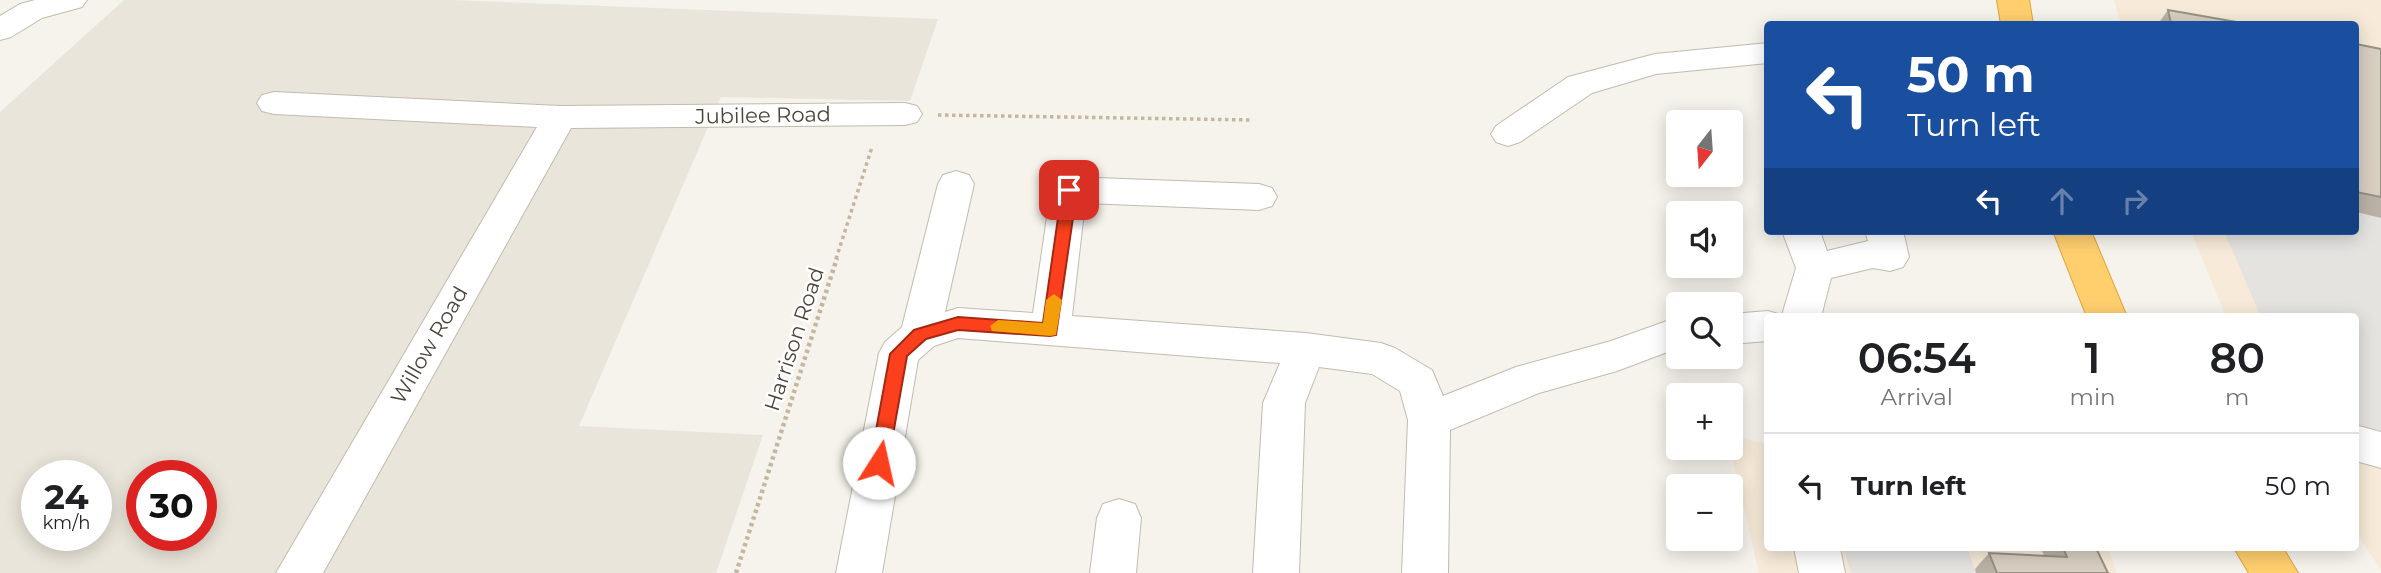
<!DOCTYPE html>
<meta charset="utf-8">
<style>
body{margin:0;font-family:Montserrat,sans-serif;background:#f6f6f6;color:#202124;height:100vh;display:flex;flex-direction:column;font-size:26px;white-space:nowrap}
*{box-sizing:border-box;margin:0}
p{font-size:23px;color:#757577}
.icon{flex:none;width:38px;height:38px;fill:none;stroke:currentColor;stroke-width:2;stroke-linecap:round;stroke-linejoin:round}
.map{position:relative;flex:1;overflow:hidden}
.drawer{position:absolute;left:1764px;top:313px;width:595px;height:238px;display:flex;flex-direction:column;background:#fff;border-radius:7px;box-shadow:0 4px 18px #0003}
.drawer>*{flex:none}
.banner{position:absolute;left:1764px;top:21px;width:595px;height:214px;border-radius:7px;box-shadow:0 4px 18px #0003;background:#1a4fa0;color:#fff;overflow:hidden}
.needle{width:46px;rotate:197deg}
.buttons{position:absolute;left:1666px;top:110px;display:grid;gap:14px}
.buttons a{display:grid;place-items:center;width:77px;height:77px;border-radius:7px;background:#fff;box-shadow:0 4px 18px #0003;font-size:35px}
.speed{position:absolute;left:21px;top:460px;display:flex;gap:14px;font-size:35px;font-weight:700;text-align:center}
.speed>*{display:grid;place-content:center;width:91px;height:91px;border-radius:50%;background:#fff;box-shadow:0 4px 18px #0003;line-height:1}
.speed small{font-size:18px;font-weight:400}
.speed .limit{border:10px solid #d22;background:#fff;color:#111}
.pin{position:absolute;display:grid;place-items:center;width:60px;height:60px;color:#fff;margin:-30px;border-radius:14px;box-shadow:0 4px 10px #0006}
.me{position:absolute;width:77px;margin:-38px;rotate:10deg;stroke-linejoin:round;filter:drop-shadow(0 0 5px #0008)}
.turn{display:flex;align-items:center;gap:24px;height:147px;padding:0 28px;font-size:32px}
.turn .icon{width:91px;height:91px;stroke-width:2.5}
.turn b{display:block;font-size:49px;line-height:60px}
.lanes{display:flex;align-items:center;height:66px;padding:0 28px;background:#0003;justify-content:center;gap:35px;direction:ltr}
.lanes .off{opacity:.35}
.eta{display:flex;justify-content:space-evenly;align-items:center;height:119px;text-align:center}
.eta b{font-size:42px;font-weight:600;line-height:49px}
ul{padding:0;list-style:none}
li{display:flex;align-items:center;gap:21px;height:105px;padding:0 28px;border-top:2px solid #e0e0e0}
li div{flex:1}
li b{display:block;font-size:26px}
li em{font-style:normal}
.map>svg:first-child{display:block}
.residential{fill:#eae5da;fill-rule:evenodd}
.commercial{fill:#f7ead8}
.parking{fill:#e5e3e0}
.lines{fill:none;stroke-linecap:round;stroke-linejoin:round}
.minor-casing{stroke:#c2bbae;stroke-width:2}
.highway-casing{stroke:#e0a43c;stroke-width:2}
.path-far1{stroke:#c4b79f;stroke-width:3.5;stroke-dasharray:3.5 3.5;stroke-linecap:butt}
.path{stroke:#c4b79f;stroke-width:4.5;stroke-dasharray:3.5 3.5;stroke-linecap:butt}
.minor{fill:#fff;fill-rule:evenodd}
.highway{fill:#ffcf6e;fill-rule:evenodd}
.wall{fill:#bab2a6}
.building{fill:#d8cfc1;stroke:#979187;stroke-width:2}
.route{fill:#fc3f1d;stroke:#a42913;stroke-width:2}
.slow{fill:#f59e0b}
.labels{text-anchor:middle;dominant-baseline:central;stroke-width:5;stroke-linejoin:round;paint-order:stroke}
.street-label{font-size:21px;fill:#4b4439;stroke:#fff}
</style>
<div class="map">
<svg width="2381" height="573" viewBox="0 0 2381 573">
<rect width="100%" height="100%" fill="#f6f3ec"/>
<path class="residential" d="M124 0H451L938 19 910 101 721 97 579 426 763 435 716 573H0V112ZM37 476H96V536H37ZM142 476H201V536H142Z"/>
<path class="commercial" d="M2114 0H2381V570L2356 532V317H2226L2191 231H2356V24H2121Z
M1731 436 1767 444 1768 548H2108L2117 573H1759L1730 448Z"/>
<path class="parking" d="M2356 212 2381 218V433L2356 427V317H2261L2224 231H2356Z
M1843 548H1967L1976 573H1851Z"/>
<g class="lines">
<g class="minor-casing">
<path id="minor" d="M35 0H87L82 7 42 18 11 37 0 40V16L20 4Z
M1768 43V63L1656 74 1592 93 1520 142 1508 146 1496 142 1491 134 1496 126 1568 77 1655 54Z
M274 92 560 106 905 103 917 106 922 114 917 122 905 125 571 128 323 573H276L537 127 274 114 262 111 257 103 262 95Z
M956 171 969 175 974 184 945 312 958 308 1033 313 1051 190 1056 181 1069 177 1259 184 1272 188 1277 197 1272 206 1259 210 1085 203 1072 316 1306 333 1381 343 1395 348 1432 370 1443 396 1516 367 1611 341 1678 317V348L1617 371 1539 393 1450 430 1448 573H1402L1408 420 1400 391 1372 374 1319 367 1305 403 1299 573H1253L1263 403 1280 363 958 338 934 346 918 360 882 573H836L879 353 885 342 902 327 938 184 943 175Z
M1782 231H1820L1827 251 1868 241 1865 231H1903L1909 257 1903 267 1890 271 1873 268 1831 278 1821 317H1768V341L1731 344V314L1768 311 1782 315 1796 268Z
M2359 426 2381 432V468L2356 461V427Z
M1119 499 1135 504 1141 518 1136 573H1090L1097 518 1103 504Z
M1794 548H1840L1845 573H1799Z"/>
</g>
<g class="highway-casing">
<path id="highway" d="M1997 0H2029L2033 24H2001Z
M2053 231H2091L2127 317H2087Z
M2234 548H2283L2298 573H2249Z"/>
</g>
<path class="path-far1" d="M938 115 1252 120
M836 259 872 147"/>
<path class="path" d="M736 573 837 258"/>
<use href="#minor" class="minor"/>
<use href="#highway" class="highway"/>
</g>
<path class="wall" d="M2168 10 2248 24H2158Z
M2356 44 2381 49V218L2356 212Z
M2041 548H2096L2108 573H1976L1975 569 1989 553 2044 556Z"/>
<path class="building" d="M2168 10 2248 24H2171Z
M2356 44 2381 49V197L2356 192Z
M2063 548H2096L2108 573H1997L1989 553 2067 557Z"/>
<path class="route" d="M1069 184 1077 190 1056 335 1050 336 958 330 926 339 907 356 888 463 885 469 879 471 872 469 870 463 890 354 914 330 958 317 1043 323 1062 190Z"/>
<path class="slow" d="M1054 294 1062 300 1056 335 1050 336 992 331 990 326 998 320 1043 323 1046 300Z"/>
<g class="labels">
<g class="street-label">
<text transform="translate(763 115) rotate(-1)">Jubilee Road</text>
<text transform="translate(794 339) rotate(-72)">Harrison Road</text>
<text transform="translate(429 345) rotate(-60)">Willow Road</text>
</g>
</g>
</svg>
<div class="buttons">
<a><svg class="needle" viewBox="-14 -14 28 28"><path d="M0-13l5 13h-10z" fill="#e53935"/><path d="M0 13l5-13h-10z" fill="#757577"/></svg></a>
<a><svg class="icon" aria-label="sound" viewBox="0 0 24 24"><path d="M4 9h4l5-4v14l-5-4H4zM17 9q2 3 0 6"/></svg></a>
<a><svg class="icon" aria-label="search" viewBox="0 0 24 24"><circle cx="10" cy="10" r="6"/><path d="M15 15l6 6"/></svg></a>
<a>+</a>
<a>−</a>
</div>
<div class="speed"><div>24<small>km/h</small></div><div class="limit">30</div></div>
<div class="pin" style="left:1069px;top:190px;background:#d93025"><svg class="icon" aria-label="arrive" viewBox="0 0 24 24"><path d="M6 21V4h12l-3 4 3 4H6"/></svg></div>
<svg class="me" style="left:879px;top:463px" viewBox="-20 -20 40 40"><circle r="19" fill="#fff"/><path d="M0-13L10 11 0 6-10 11z" fill="#fc3f1d"/></svg>
<div class="banner">
<div class="turn"><svg class="icon" aria-label="left" viewBox="0 0 24 24"><path d="M17 20v-9H6M10 6l-5 5 5 5"/></svg><div><b>50 m</b>Turn left</div></div>
<div class="lanes"><svg class="icon" aria-label="left" viewBox="0 0 24 24"><path d="M17 20v-9H6M10 6l-5 5 5 5"/></svg><svg class="icon off" aria-label="ahead" viewBox="0 0 24 24"><path d="M12 20V5M6 11l6-6 6 6"/></svg><svg class="icon off" aria-label="right" viewBox="0 0 24 24"><path d="M7 20v-9h11M14 6l5 5-5 5"/></svg></div>
</div>
<section class="drawer">
<div class="eta">
<div><b>06:54</b><p>Arrival</p></div>
<div><b>1</b><p>min</p></div>
<div><b>80</b><p>m</p></div>
</div>
<ul>
<li><svg class="icon" aria-label="left" viewBox="0 0 24 24"><path d="M17 20v-9H6M10 6l-5 5 5 5"/></svg><div><b>Turn left</b></div><em>50 m</em></li>
</ul>
</section>
</div>
